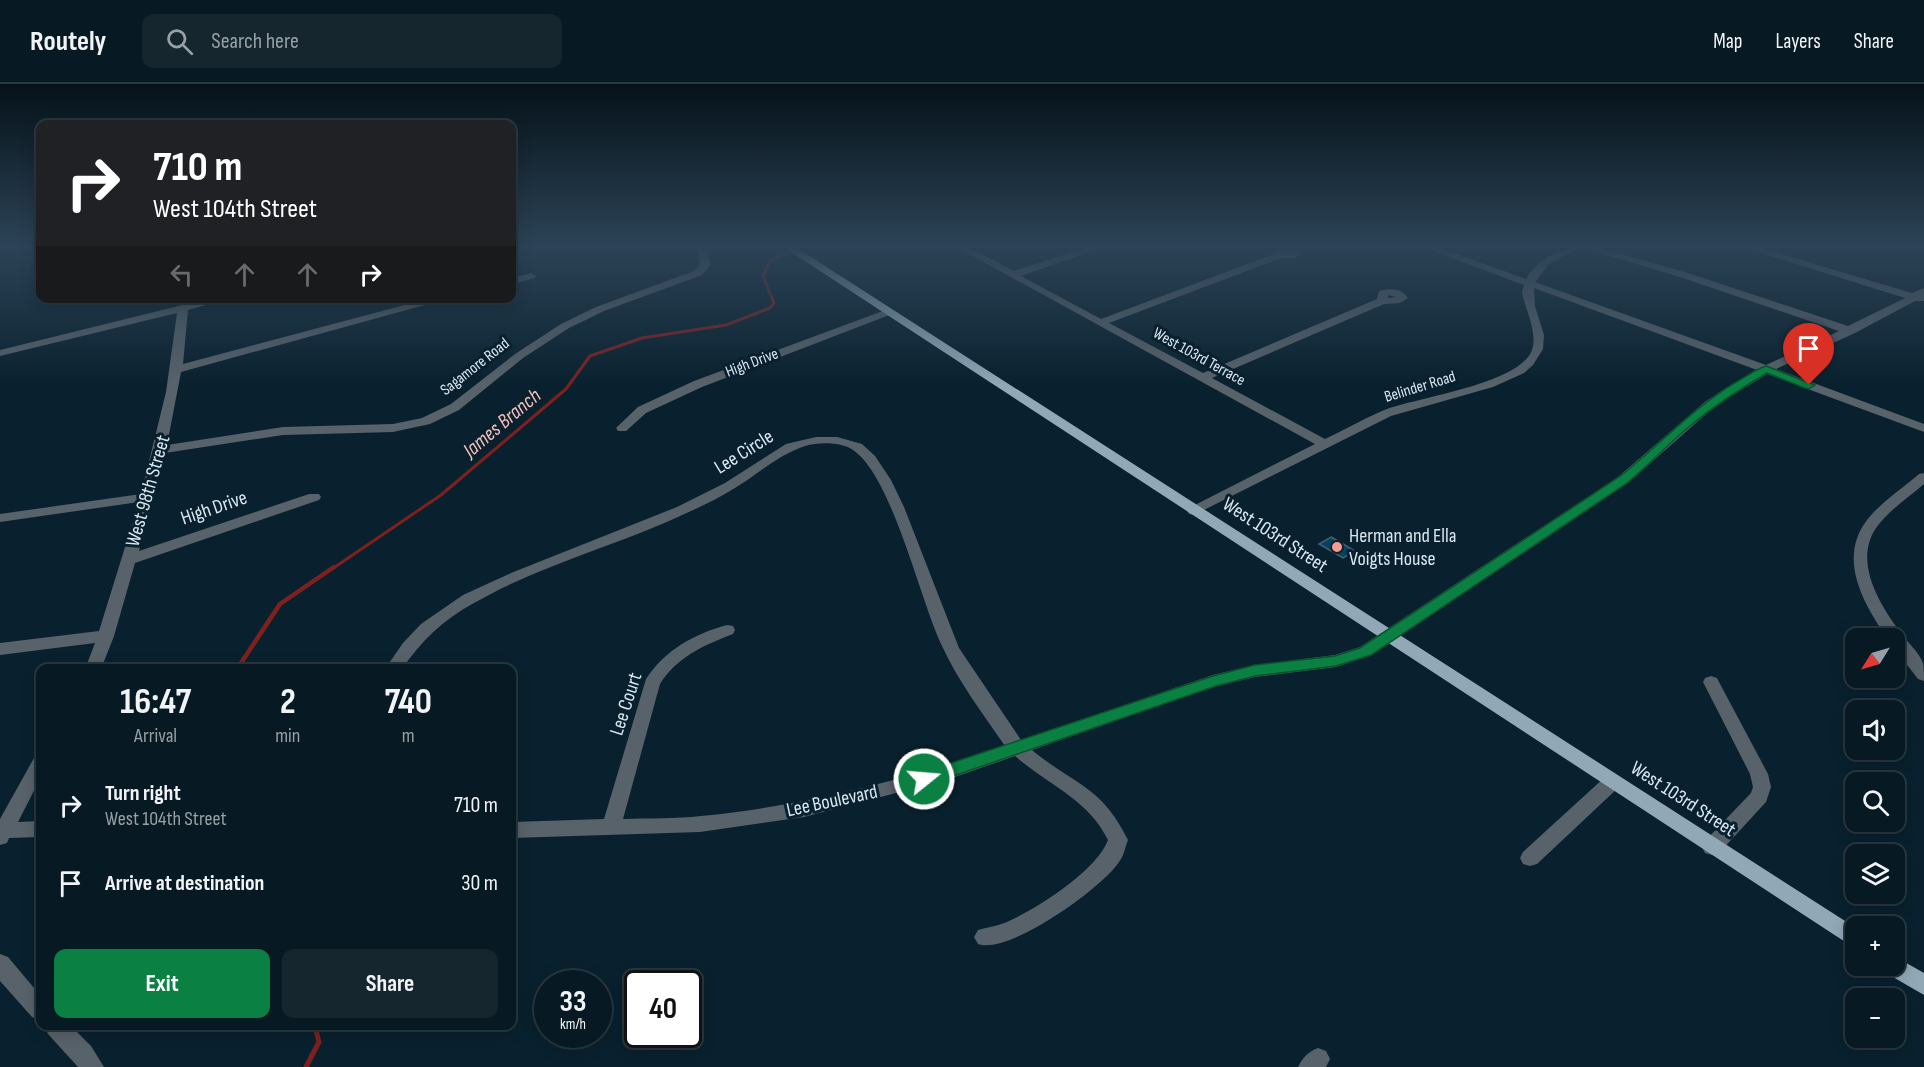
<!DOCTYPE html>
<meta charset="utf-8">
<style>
body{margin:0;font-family:"Sofia Sans Condensed",sans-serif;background:#15262f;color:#f1f3f6;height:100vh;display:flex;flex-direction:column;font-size:22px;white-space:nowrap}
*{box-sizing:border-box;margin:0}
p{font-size:20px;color:#98a0a5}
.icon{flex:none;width:33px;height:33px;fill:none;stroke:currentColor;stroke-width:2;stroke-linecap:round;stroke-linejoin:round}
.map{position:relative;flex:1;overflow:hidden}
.sheet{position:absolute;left:36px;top:580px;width:480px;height:366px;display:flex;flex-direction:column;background:#071922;border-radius:12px;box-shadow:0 3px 15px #0003,0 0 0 2px #283840}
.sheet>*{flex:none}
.top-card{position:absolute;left:36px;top:36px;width:480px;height:183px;border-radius:12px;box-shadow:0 3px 15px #0003,0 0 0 2px #283840;background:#202124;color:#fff;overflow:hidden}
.needle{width:39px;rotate:233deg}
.buttons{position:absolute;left:1845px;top:544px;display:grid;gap:12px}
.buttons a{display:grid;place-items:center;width:60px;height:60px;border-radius:12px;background:#071922;box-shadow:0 3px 15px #0003,0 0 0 2px #283840;font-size:30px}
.speed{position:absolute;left:534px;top:886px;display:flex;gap:12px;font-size:30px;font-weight:700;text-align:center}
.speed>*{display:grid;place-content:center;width:78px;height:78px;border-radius:50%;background:#071922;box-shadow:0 3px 15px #0003,0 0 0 2px #283840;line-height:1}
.speed small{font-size:15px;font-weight:400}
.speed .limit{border:3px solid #111;border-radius:9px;background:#fff;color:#111}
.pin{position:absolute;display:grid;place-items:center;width:51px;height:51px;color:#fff;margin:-62px -26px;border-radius:50% 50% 50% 0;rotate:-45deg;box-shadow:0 0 6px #0007}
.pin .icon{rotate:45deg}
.me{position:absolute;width:66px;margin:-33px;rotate:73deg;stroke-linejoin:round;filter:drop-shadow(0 0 4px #0008)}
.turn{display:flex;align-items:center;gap:21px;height:126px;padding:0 18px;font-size:27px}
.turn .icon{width:78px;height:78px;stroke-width:2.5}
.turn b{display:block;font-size:42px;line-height:51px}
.lanes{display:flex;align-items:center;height:57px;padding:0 18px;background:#0003;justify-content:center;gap:30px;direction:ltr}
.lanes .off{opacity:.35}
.eta{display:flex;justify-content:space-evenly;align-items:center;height:102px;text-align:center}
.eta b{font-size:36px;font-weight:700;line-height:42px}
.button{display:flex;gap:12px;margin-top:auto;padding:12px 18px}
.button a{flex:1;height:69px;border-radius:12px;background:#0b8043;color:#fff;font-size:24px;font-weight:700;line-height:69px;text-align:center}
.button a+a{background:#15262f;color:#f1f3f6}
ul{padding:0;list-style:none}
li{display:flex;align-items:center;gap:18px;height:78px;padding:0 18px}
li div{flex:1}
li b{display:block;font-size:22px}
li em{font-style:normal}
header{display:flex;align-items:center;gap:36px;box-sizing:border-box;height:84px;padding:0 30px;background:#071922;border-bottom:2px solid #283840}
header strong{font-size:28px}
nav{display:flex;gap:33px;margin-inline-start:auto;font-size:21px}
.search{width:420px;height:54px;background:#15262f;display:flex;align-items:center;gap:15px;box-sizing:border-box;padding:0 21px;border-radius:12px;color:#98a0a5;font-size:22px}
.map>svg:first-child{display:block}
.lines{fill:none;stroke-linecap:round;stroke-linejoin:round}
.stream-far2{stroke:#7e211e;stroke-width:3}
.stream-far1{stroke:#7e211e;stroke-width:4.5}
.stream{stroke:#7e211e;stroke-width:5}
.building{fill:#034260;stroke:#475f6f;stroke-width:1.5}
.minor{fill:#58626a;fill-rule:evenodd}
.major{fill:#91a8b7;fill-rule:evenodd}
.route{fill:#0b8043;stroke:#07532c;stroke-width:1.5}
.poi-dot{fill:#f59c92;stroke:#09212e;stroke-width:2}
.labels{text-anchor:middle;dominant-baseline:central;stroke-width:6;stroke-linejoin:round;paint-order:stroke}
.far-street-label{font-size:16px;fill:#d9e7f0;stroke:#09212e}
.street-label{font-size:20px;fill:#d9e7f0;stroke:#09212e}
.poi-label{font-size:20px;fill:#d9e7f0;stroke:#09212e;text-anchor:start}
.water-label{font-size:21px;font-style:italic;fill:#f5bfb9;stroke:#09212e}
</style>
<header>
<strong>Routely</strong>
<div class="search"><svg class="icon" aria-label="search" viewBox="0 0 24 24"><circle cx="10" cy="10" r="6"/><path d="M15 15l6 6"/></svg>Search here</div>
<nav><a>Map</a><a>Layers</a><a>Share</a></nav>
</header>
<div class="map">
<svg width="1924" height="983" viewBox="0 0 1924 983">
<rect width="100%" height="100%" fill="#09212e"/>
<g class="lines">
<path class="stream-far2" d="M332 485 441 411 566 305 590 272 642 254 726 241 770 224 774 219 763 192 770 177 783 171"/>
<path class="stream-far1" d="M237 585 280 520 334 483"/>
<path class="stream" d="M306 983 319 958 315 942"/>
</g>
<path class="building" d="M1331 453 1355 467 1343 474 1319 460Z"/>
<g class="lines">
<path class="minor" d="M697 164H707L710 181 702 191 604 227 569 244 523 274 459 326 430 340 393 348 283 351 165 369 139 467 309 410H319L321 413 319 416 135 479 114 552 101 585H85L95 559 0 571V559L99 547 139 418 0 438V430L141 410 166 308 177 229 0 272V266L211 214H231L188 226 183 280 431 214H450L181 288 167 361 283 343 393 340 422 334 451 320 515 270 561 240 596 223 694 187 700 181Z
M958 164H970L1014 187 1085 164H1100L1021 192 1101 235 1274 170 1272 167 1276 164 1297 165 1301 169 1296 174H1281L1109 239 1203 289 1377 215 1379 207C1391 204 1401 204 1408 214L1400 219 1384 220 1212 294 1325 355C1344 346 1363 335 1382 327 1416 313 1519 301 1532 266 1538 249 1525 225 1522 208L1524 201 1425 164H1440L1526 195C1536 177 1558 164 1578 164L1549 180 1535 198 1766 281 1839 247 1677 192 1583 164H1599L1685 188 1848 242 1905 214 1745 164H1761L1912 209 1924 204V217H1915L1855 249 1776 285 1924 340V348L1767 290 1715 322 1628 399 1372 571 1336 583 1255 593 1216 602 1032 666C1074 701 1101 701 1128 756 1125 763 1124 772 1119 778 1102 804 1009 871 978 860L974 853 978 846C988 843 999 842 1009 837 1038 824 1097 786 1108 756 1088 715 1048 701 1015 672L946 696 804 733 700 748 512 754V738L604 735 646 595C665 566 694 550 727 541L733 542 735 546 733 550C704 561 677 573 660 600L623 735C649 734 676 735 701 732 805 722 907 695 1005 662 983 630 958 597 942 562 920 516 892 392 853 366 841 358 819 358 805 362 778 371 758 390 735 404 721 413 706 420 691 427 620 461 542 480 474 519 444 535 421 557 402 585H385L403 559 421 540 463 511 511 489 677 423 725 399 786 360 816 353H837L862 360 875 372 891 396 904 423 959 564 1021 656 1213 591 1255 581 1335 571 1360 563 1618 393 1706 317 1757 286 1534 204 1535 222 1544 251 1543 265 1533 281 1524 289 1493 303 1391 332 1194 431 1189 430 1187 427 1189 424 1315 360ZM1388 211 1396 213 1388 214Z
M531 189 536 192 535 194 512 200V194Z
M888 225 892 226V230L702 303 646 329 626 347H618L616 344 638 323 694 297Z
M1924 389V400C1908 414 1889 426 1876 444 1853 478 1880 521 1901 549 1907 558 1919 568 1923 579 1924 583 1924 592 1924 597L1918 595 1894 564V555H1888C1864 521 1837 475 1867 436 1881 418 1902 405 1919 390Z
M1711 592 1717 594 1719 598 1768 690 1771 703 1766 718 1719 769 1712 771 1705 769 1702 763 1705 757 1751 709 1753 703 1750 690 1703 598 1705 594Z
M40 672V695L18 738 40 737V753L9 754 7 759 0 761V735L34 674Z
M1612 691 1619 693 1621 698 1619 703 1537 780 1530 782 1523 780 1520 774 1523 768 1605 693Z
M0 870 8 873 40 911V936L32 933 0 897Z
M45 942H71L91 962 104 983H78L48 950Z
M1318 964 1326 967 1330 975 1326 983H1298C1303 973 1308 968 1318 964Z"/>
<path class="major" d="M785 164H797L1856 844V865Z
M1894 872 1924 889V911L1886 889 1883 882H1894Z"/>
</g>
<linearGradient id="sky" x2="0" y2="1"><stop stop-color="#051219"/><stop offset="0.54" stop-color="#2c4357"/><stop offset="1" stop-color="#2c4357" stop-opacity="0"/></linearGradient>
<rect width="1924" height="302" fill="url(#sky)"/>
<path class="route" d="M1766 282 1815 301 1809 305 1805 304 1767 289C1740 305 1714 322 1690 342 1668 360 1649 381 1627 399L1371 571 1336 582 1255 592 1216 602 924 702 918 700 915 695 918 690 1213 592 1255 581 1335 572 1360 564 1619 393C1659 362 1693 323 1738 297 1747 292 1756 285 1766 282Z"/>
<circle class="poi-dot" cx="1337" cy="463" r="6"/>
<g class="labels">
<g class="far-street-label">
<text transform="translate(1199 273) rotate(29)">West 103rd Terrace</text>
<text transform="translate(752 279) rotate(-21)">High Drive</text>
<text transform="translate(475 283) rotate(-38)">Sagamore Road</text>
<text transform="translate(1420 303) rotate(-17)">Belinder Road</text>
</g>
<g class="street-label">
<text transform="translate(744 368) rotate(-32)">Lee Circle</text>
<text transform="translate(148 407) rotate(-74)">West 98th Street</text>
<text transform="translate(214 424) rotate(-19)">High Drive</text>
<text transform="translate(1275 451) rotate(33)">West 103rd Street</text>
<text transform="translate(626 620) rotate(-72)">Lee Court</text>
<text transform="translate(1683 715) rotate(33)">West 103rd Street</text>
<text transform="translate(832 717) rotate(-12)">Lee Boulevard</text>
</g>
<g class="poi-label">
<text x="1349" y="452">Herman and Ella<tspan x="1349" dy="23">Voigts House</tspan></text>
</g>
<g class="water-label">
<text transform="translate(502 339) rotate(-40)">James Branch</text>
</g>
</g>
</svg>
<div class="buttons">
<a><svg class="needle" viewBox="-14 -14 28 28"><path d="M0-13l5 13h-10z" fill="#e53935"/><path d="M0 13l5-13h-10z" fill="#98a0a5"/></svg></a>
<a><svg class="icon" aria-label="sound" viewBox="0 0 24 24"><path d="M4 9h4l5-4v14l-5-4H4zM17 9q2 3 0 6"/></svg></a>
<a><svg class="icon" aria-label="search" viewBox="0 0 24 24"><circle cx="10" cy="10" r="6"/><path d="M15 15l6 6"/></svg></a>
<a><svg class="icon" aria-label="layers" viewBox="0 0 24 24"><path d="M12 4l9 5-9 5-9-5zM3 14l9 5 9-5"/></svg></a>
<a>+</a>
<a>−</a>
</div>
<div class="speed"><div>33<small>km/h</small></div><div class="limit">40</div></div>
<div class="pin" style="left:1809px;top:301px;background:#d93025"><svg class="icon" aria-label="arrive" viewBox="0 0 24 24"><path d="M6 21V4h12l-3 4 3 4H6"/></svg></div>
<svg class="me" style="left:924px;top:695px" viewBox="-20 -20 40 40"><circle r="17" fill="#0b8043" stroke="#fff" stroke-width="3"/><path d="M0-11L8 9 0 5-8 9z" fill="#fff"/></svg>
<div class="top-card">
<div class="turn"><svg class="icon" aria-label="right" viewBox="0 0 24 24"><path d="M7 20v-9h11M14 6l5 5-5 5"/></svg><div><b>710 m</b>West 104th Street</div></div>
<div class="lanes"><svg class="icon off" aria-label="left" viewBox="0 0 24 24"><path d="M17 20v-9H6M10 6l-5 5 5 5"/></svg><svg class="icon off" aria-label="ahead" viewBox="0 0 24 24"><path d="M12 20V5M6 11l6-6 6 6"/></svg><svg class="icon off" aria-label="ahead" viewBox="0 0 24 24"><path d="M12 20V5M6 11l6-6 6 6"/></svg><svg class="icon" aria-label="right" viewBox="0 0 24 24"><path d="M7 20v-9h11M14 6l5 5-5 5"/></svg></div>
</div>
<section class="sheet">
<div class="eta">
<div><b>16:47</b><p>Arrival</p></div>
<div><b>2</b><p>min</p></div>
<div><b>740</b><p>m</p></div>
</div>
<ul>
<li><svg class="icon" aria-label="right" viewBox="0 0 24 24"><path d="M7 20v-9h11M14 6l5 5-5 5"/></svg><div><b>Turn right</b><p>West 104th Street</p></div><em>710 m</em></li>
<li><svg class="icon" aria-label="arrive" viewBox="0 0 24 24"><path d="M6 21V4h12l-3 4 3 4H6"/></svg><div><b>Arrive at destination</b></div><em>30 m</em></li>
</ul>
<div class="button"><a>Exit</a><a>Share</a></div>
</section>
</div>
